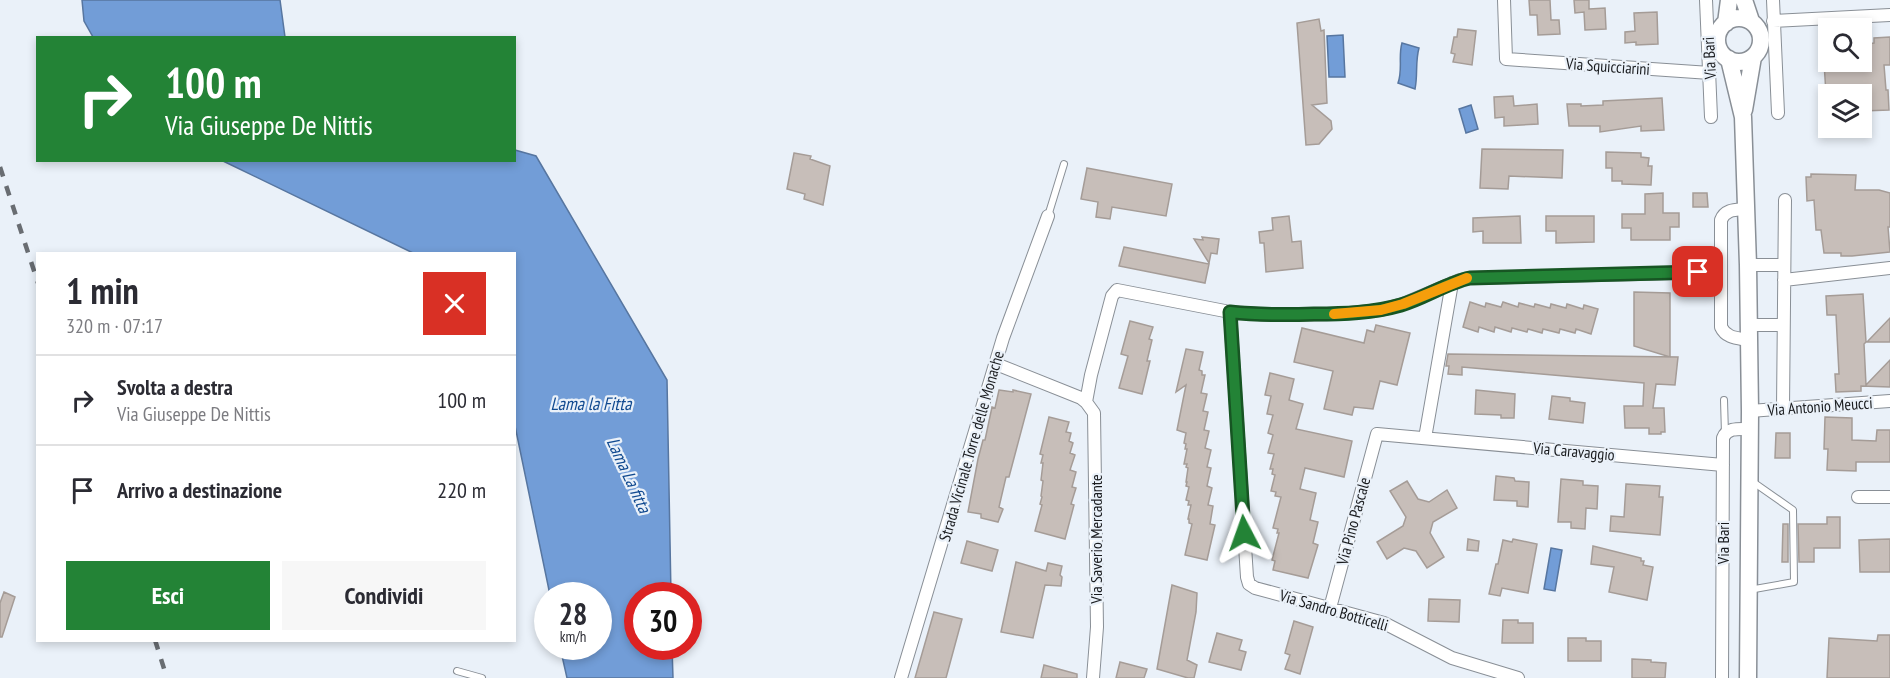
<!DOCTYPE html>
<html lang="it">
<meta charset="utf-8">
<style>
body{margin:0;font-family:"PT Sans Narrow",sans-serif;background:#f7f7f7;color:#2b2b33;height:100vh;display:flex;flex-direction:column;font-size:22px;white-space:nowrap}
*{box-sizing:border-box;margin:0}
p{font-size:20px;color:#7c7c81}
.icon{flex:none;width:33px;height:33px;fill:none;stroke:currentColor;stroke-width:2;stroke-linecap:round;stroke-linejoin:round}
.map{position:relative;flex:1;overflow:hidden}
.side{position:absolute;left:36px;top:252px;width:480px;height:390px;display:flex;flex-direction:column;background:#fff;border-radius:0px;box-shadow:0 3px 9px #0003}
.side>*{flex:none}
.hud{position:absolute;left:36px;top:36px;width:480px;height:126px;border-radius:0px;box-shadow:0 3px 9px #0003;background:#238336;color:#fff;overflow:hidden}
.buttons{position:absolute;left:1818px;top:18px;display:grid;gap:12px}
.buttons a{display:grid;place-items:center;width:54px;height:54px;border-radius:0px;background:#fff;box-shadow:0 3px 9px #0003;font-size:30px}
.speed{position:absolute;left:534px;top:582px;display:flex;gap:12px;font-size:30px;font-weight:700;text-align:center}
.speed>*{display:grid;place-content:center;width:78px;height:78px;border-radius:50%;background:#fff;box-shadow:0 3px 9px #0003;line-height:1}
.speed small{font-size:15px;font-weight:400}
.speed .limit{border:9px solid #d22;background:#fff;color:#111}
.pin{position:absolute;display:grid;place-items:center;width:51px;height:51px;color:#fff;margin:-26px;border-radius:12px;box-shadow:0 3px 9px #0006}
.me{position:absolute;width:66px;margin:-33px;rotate:356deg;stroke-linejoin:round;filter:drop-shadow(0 0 4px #0008)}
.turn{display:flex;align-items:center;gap:21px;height:126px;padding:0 30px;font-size:27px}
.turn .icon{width:78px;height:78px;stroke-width:2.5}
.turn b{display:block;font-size:42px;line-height:51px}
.round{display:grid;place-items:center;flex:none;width:63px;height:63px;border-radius:0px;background:#f7f7f7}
.summary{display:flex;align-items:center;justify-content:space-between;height:102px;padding:0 30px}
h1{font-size:36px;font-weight:600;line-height:45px}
.action{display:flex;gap:12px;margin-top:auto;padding:12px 30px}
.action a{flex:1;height:69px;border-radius:0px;background:#238336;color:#fff;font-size:24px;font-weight:600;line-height:69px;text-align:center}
.action a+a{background:#f7f7f7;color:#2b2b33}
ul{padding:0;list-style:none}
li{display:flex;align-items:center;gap:18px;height:90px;padding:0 30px;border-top:2px solid #e1e1e2}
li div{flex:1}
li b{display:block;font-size:22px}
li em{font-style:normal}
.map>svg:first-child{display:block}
.water{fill:#729dd7;stroke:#5776a0;stroke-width:1.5}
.building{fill:#c7beb9;stroke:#a59c97;stroke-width:1.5}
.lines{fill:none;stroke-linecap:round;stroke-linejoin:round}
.lane-casing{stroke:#898f96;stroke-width:8}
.street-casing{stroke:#898f96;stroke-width:14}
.secondary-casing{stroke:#898f96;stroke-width:19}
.lane{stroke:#fff;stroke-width:6}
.street{stroke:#fff;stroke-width:12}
.secondary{stroke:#fff;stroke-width:16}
.rail{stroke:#696d72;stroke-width:4.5;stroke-dasharray:10 10;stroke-linecap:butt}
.route-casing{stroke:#175523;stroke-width:15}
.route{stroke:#238336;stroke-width:10}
.slow{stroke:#f59e0b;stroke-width:10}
.labels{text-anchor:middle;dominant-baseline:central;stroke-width:4.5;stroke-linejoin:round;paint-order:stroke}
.street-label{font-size:16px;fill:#191b1e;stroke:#eaf1f9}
.water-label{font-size:18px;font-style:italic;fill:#114a90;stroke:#eaf1f9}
</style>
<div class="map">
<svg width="1890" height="678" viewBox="0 0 1890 678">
<rect width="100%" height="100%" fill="#eaf1f9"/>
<path class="water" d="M82 0H280L285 37H93L84 21Z
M1343 35 1345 77H1329L1327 36Z
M1402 43 1419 48C1415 62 1418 75 1415 89L1398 83C1403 70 1398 56 1402 43Z
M1471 105 1478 129 1466 133 1459 109Z
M515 150 536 156 667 380 671 595 638 596V646L672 647 673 678H567L560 647 598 646V596L550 595 515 426 514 254 413 253 223 161 514 160Z
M1551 548 1562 550 1555 591 1544 589Z"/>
<path class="building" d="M1529 0H1550L1551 20H1559L1560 34 1538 35 1537 15H1530Z
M1574 0H1589V9L1605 8 1606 29 1585 30 1584 12 1575 13Z
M1657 12 1658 44 1636 45V42L1625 43V32L1635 31 1634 13Z
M1319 19 1321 31 1324 30 1327 103 1312 105 1331 121 1332 129 1319 144 1306 145 1297 23Z
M1458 29 1476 31 1472 65 1453 62 1455 54 1451 53 1454 37H1457Z
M1890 37V65H1884L1886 90H1888L1889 110 1862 111V94H1826L1824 62H1862V44L1874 43V38Z
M1513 96 1514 106 1537 104 1538 124 1504 126V117L1495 118 1494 97Z
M1662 98 1664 130 1641 131V126L1600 132V126H1569L1567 104H1581V106L1603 105V101Z
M1482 149 1563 150 1562 178 1509 176 1508 189 1480 188Z
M1606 152 1641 153V157L1649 158 1648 166H1652L1651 185 1622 184V181H1612V168H1606Z
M794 153 811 156 810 159 830 166 823 205 804 199 805 194 787 189Z
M1087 168 1172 184 1166 216 1112 207 1110 219 1096 217 1098 202 1081 199Z
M1811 174 1856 175 1855 190H1879L1890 193V227H1888L1890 252 1852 256H1841V253H1824L1821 230H1816L1814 200 1807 201 1806 177H1811Z
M1663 193V213H1679V227H1670V240H1631V228H1622V214H1645V194Z
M1693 193H1707L1708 207H1693Z
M1289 216 1292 242 1301 241 1303 268 1266 272 1264 243H1260L1259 232 1273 230 1272 218Z
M1520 216 1521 243H1483V231L1473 232V218Z
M1546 216H1594V242L1556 243V231H1546Z
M1202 237 1219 239 1217 254 1211 253 1209 263 1194 239 1203 240Z
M1124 247 1209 264 1205 283 1119 266Z
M1634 292 1670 293V357L1634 346Z
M1863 294 1866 342 1864 344 1866 385 1890 360V387L1861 386V391L1836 392 1835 374H1839L1836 315H1827L1826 296Z
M1470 302 1485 307 1486 303 1501 307 1503 302 1518 307 1519 303 1534 307 1535 304 1550 308 1551 304 1566 308 1567 304 1583 309 1584 305 1598 309 1591 334 1576 329 1575 333 1560 329 1559 333 1543 329 1542 333 1528 329 1527 332 1512 328 1511 332 1495 327 1494 332 1479 327 1478 332 1463 327Z
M1890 318V342H1867Z
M1130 321 1153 327 1149 339 1152 340 1147 361H1150L1142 394 1119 388 1128 356 1121 354Z
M1376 325 1410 333 1397 385 1380 381 1373 409 1354 407 1352 415 1324 409 1333 371 1294 362 1302 328 1364 343 1367 330 1374 332Z
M1186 349 1203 352 1199 370 1202 371V375H1205L1201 393 1207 394 1203 411 1208 412 1204 430 1209 431 1205 448 1211 450 1207 467 1211 468 1207 486 1212 488 1208 505 1213 506 1210 524 1215 525 1207 560 1185 555 1192 524 1189 523V519H1188L1191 505H1188L1189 501 1186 500 1189 487 1186 486 1187 482H1186L1188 468 1186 467 1187 464H1184L1187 449H1185L1186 444 1184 443 1186 433 1177 430 1186 385 1176 392Z
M1448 354 1678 357 1675 385 1656 384 1653 408H1664L1665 432H1661V434H1649V428H1625L1624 406H1643L1644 383 1462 367V375L1448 374 1449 366H1446Z
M1270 373 1294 379 1289 400 1303 404 1296 429 1352 441 1344 477 1305 468 1300 489 1316 493 1310 520 1318 522 1313 543 1318 545 1308 578 1273 570 1275 561 1272 560 1279 533H1277L1278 529 1273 528 1281 497 1275 496 1276 492 1271 491 1275 475 1272 474 1273 469H1270L1274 454 1268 453 1273 435 1268 433 1273 415 1267 414 1271 396 1265 395Z
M999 390 1013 392V390L1031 394 1009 477H1006L999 507 1003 509 998 522 981 518V514L968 512 978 459 983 440H985L992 407 995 408Z
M1476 390 1515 394 1514 418H1501V415L1475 414Z
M1552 396 1570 398V401L1585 403 1583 423 1549 419Z
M1049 417 1069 422 1066 432 1071 433 1069 441 1073 443 1070 453 1075 455 1070 470 1076 472 1072 487 1076 488 1071 504 1074 505 1065 539 1035 531 1042 505 1040 504 1042 497 1041 496 1043 481 1041 480 1043 463H1041L1043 455 1040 454Z
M1825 417 1852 418V440L1876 441 1877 430H1890V462H1856V471L1827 470 1828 449H1824Z
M1776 433H1790V458H1775Z
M1496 476 1514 478 1515 481 1529 482 1528 507 1517 506V501L1494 500Z
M1561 479 1583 481V485L1598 486 1597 509 1586 508 1585 529 1571 528V522H1558Z
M1407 481 1418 499 1429 502 1447 490 1457 508 1433 522 1430 533 1444 557 1427 568 1416 551 1404 548 1387 559 1377 542 1403 526 1406 517 1390 491Z
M1626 484 1660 486 1659 497H1663L1660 535 1610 531 1611 516 1624 517Z
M1827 517H1840V548H1814V562H1799L1798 524H1827Z
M1783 524H1788V562H1782Z
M1468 539 1479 541 1478 551 1467 550Z
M1513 539 1537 544 1528 593 1502 588 1500 596 1489 594 1496 564H1498L1503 540 1512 542Z
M1890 539V572H1860L1859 540Z
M967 541 998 550 992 571 961 563Z
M1593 546 1641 558V561H1644L1643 565 1653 567 1647 600 1609 592 1614 567 1591 564Z
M1016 562 1046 571 1048 563 1062 566 1060 575 1062 577 1061 586 1045 585 1033 638 1001 632Z
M1172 585 1197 593 1196 612 1187 660 1197 665 1194 678H1188L1157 669Z
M4 592 15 597 2 637H0V603Z
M1429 599 1460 600 1459 622 1428 621Z
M934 612 962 619 946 678H915Z
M1503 620H1518V623H1533V643H1502Z
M1294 621 1313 627 1300 674 1285 669 1290 655 1285 653Z
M1217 633 1242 640 1239 650 1246 652 1241 670 1209 662Z
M1878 635H1890V678H1827L1829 638 1877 641Z
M1568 638H1586V641H1601V661H1568Z
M1632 659 1651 660V662L1666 663 1665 678H1632Z
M1120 662 1147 669 1144 678H1116Z
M1044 665 1077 674V678H1041Z"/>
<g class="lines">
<g class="lane-casing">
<path id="lane" d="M1048 216 1064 164
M1724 400 1725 434
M1749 590 1794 582 1793 510 1753 482
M457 671 482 678"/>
</g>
<g class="street-casing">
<path id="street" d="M1504 0 1506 59 1710 73
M1706 0 1711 117
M1773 0 1778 113
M1773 21 1890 15
M1746 209C1736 210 1725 209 1721 220V327C1726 338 1737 338 1748 340
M1748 265H1784
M1784 280 1890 268
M1230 312 1247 577 1249 584 1255 588 1384 623 1452 658 1518 678
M1748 325H1783
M996 364 1081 398 1086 402 1094 413 1097 627 1093 678
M1086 402 1091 375 1112 296 1117 290 1230 312 1273 315 1339 314 1381 310 1403 304 1460 280 1470 278 1721 272
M1783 408 1785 200
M1750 411 1890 401
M1425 438 1452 283
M1858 497H1890
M1330 608 1377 434 1723 465
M901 678 1003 338 1048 216
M1722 678 1723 438C1727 427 1740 429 1750 429"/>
</g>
<g class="secondary-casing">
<path id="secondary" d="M1744 0 1751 21
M1717 40a22 22 0 1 1 44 0a22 22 0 1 1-44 0Z
M1726 23 1729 0
M1729 59 1743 117 1748 265 1750 411 1748 678
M1744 110 1753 57"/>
</g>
<use href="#lane" class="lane"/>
<use href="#street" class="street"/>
<use href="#secondary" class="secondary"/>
<path class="rail" d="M0 167 38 283
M155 640 167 678"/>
</g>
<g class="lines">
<g class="route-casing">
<path id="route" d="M1244 533 1230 312C1258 315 1286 315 1314 314 1344 314 1373 313 1401 305 1425 298 1446 283 1470 278L1698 272"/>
</g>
<use href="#route" class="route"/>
<path class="slow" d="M1334 314 1381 310 1403 304 1467 278"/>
</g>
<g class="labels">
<g class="street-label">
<text transform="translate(1709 58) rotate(-93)">Via Bari</text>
<text transform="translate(1608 66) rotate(4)">Via Squicciarini</text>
<text transform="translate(1820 406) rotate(-4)">Via Antonio Meucci</text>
<text transform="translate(971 446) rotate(-74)">Strada Vicinale Torre delle Monache</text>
<text transform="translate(1574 451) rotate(5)">Via Caravaggio</text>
<text transform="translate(1353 521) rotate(-75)">Via Pino Pascale</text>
<text transform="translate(1096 539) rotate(-90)">Via Saverio Mercadante</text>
<text transform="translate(1723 543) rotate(-90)">Via Bari</text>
<text transform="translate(1334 610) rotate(16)">Via Sandro Botticelli</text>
</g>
<g class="water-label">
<text x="591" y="403">Lama la Fitta</text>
<text transform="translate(629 475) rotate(65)">Lama La fitta</text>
</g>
</g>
</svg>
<div class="buttons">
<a><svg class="icon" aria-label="search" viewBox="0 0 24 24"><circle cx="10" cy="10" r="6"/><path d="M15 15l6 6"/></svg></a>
<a><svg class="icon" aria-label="layers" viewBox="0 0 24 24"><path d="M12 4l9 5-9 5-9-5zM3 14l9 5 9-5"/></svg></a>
</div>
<div class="speed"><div>28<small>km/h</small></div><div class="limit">30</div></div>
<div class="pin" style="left:1698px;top:272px;background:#d93025"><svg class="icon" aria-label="arrive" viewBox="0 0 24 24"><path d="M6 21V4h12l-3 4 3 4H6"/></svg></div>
<svg class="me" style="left:1244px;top:533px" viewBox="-20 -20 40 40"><path d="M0-17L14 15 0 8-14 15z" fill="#238336" stroke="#fff" stroke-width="4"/></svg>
<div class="hud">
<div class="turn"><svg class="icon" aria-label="right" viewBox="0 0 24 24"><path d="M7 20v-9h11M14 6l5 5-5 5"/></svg><div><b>100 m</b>Via Giuseppe De Nittis</div></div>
</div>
<section class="side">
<div class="summary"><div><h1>1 min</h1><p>320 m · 07:17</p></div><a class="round" style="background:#d93025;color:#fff"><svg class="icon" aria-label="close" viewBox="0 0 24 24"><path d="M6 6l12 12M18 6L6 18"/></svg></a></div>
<ul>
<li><svg class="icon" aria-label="right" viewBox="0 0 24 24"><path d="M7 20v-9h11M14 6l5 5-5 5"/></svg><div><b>Svolta a destra</b><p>Via Giuseppe De Nittis</p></div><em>100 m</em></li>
<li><svg class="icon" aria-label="arrive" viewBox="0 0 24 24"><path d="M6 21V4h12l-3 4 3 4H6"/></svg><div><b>Arrivo a destinazione</b></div><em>220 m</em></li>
</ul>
<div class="action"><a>Esci</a><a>Condividi</a></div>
</section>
</div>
